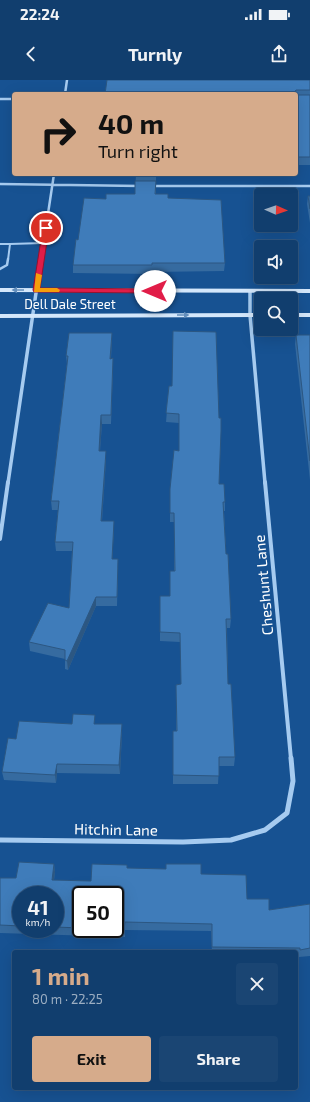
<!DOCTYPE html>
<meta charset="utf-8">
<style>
body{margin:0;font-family:"Exo 2",sans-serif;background:#1a4573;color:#f1f3f6;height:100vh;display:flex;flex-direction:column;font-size:15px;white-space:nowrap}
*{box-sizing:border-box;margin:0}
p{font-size:13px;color:#9caec2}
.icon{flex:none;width:22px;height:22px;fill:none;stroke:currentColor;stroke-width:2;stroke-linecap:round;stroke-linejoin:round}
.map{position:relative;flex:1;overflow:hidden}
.drawer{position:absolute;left:12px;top:870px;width:286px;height:140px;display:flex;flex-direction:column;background:#113e6e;border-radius:4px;box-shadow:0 4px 16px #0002,0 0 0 1px #305781}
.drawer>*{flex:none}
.hud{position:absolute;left:12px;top:12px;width:286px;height:84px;border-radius:4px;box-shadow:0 4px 16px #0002,0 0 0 1px #305781;background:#d6ab8b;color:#111;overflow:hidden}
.needle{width:26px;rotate:92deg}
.tools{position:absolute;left:254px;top:108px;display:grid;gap:8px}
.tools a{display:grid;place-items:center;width:44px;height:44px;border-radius:4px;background:#113e6e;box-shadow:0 4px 16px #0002,0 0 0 1px #305781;font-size:20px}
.speed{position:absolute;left:12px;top:806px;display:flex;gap:8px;font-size:20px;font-weight:700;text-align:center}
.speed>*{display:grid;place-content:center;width:52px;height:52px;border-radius:50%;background:#113e6e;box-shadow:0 4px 16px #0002,0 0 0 1px #305781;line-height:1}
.speed small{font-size:10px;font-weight:400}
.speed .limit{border:2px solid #111;border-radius:6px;background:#fff;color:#111}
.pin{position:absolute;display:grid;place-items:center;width:34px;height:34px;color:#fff;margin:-17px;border:2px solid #fff;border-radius:50%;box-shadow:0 1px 4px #0007}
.me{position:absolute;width:44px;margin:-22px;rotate:270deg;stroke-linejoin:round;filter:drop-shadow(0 0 3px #0008)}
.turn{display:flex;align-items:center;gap:14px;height:84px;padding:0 20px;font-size:18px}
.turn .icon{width:52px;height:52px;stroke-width:2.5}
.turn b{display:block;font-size:28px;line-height:34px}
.round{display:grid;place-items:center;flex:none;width:42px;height:42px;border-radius:4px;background:#1a4573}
.overview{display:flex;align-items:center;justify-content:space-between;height:68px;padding:0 20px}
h1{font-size:24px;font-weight:700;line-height:30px;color:#d6ab8b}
.cta{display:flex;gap:8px;margin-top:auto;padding:8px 20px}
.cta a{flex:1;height:46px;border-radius:4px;background:#d6ab8b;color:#111;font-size:16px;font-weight:700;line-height:46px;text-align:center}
.cta a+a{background:#1a4573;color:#f1f3f6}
.status{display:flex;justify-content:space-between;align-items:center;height:28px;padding:0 20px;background:#113e6e;direction:ltr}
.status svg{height:11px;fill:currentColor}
header{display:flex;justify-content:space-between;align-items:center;height:52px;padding:0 20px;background:#113e6e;font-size:18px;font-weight:700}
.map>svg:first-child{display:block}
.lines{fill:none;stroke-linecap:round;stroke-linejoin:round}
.service-far1{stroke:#a6cbf0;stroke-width:2}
.service{stroke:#a6cbf0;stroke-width:2.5}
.minor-far3{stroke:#a6cbf0;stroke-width:2.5}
.minor-far2{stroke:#a6cbf0;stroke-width:3.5}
.minor-far1{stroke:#a6cbf0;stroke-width:4}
.minor{stroke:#a6cbf0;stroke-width:5}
.secondary{fill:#d4e7fb;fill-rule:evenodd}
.wall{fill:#366ba0;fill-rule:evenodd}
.shaded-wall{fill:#2c5782}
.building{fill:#3f7cba;stroke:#2c5782}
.oneway{fill:#638ebc}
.route{fill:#e11d48;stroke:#92132f}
.slow{fill:#f59e0b}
.labels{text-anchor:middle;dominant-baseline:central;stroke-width:3;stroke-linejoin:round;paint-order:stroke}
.far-street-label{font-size:13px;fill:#fff;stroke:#175292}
.street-label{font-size:15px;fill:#fff;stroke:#175292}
</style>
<div class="status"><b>22:24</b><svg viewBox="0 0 49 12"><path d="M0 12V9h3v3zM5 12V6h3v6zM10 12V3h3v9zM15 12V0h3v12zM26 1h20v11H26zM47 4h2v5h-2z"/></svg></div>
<header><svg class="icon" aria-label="back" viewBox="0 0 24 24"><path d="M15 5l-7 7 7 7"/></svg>Turnly<svg class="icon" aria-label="share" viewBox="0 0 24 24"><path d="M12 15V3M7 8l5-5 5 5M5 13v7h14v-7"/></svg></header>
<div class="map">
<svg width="310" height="1022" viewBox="0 0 310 1022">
<rect width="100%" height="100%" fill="#175292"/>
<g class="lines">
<path class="service-far1" d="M0 164H10
M8 180 10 164 43 163"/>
<path class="service" d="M0 189 7 185 8 179"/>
<path class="minor-far3" d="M65 14 67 0
M0 19H14
M0 104 140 106
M150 106H310
M41 180 54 94"/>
<path class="minor-far2" d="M250 211V235L265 403
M8 403 41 179"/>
<path class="minor-far1" d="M265 402 291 679
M0 459 8 402"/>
<path class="minor" d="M0 760 183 762 231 760 265 750 287 733 293 701 291 678"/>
<path class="secondary" d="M0 208 310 209V213L0 212Z
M261 233V237L0 238V234Z
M291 233H310V237H291Z"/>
</g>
<path class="wall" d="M310 0V85H296V14H105Z
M136 94H156V114L168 118 225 183 224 191 152 192V194L73 193V185L78 160 106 119 135 114Z
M308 116H310V143L307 124Z
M112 253V262L111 278H113V287L111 344H102L100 371 106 380 102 441 114 450 112 479 118 488 117 526H96L68 590 65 589V579L30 571 29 562 69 528 72 471H56L55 462 58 430H52L51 421 67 284 66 276Z
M296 255H310V400L295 264Z
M169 306 219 404 225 422V431H224L226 474 231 539 230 548H227L228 604 235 677 234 686H219L218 704H173V651H176V605L181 604 180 562 160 561V516H170L174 491V442H170V409L179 370V343L166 342Z
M72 644H95L122 653 120 694 57 693 56 703 4 700 2 692 16 659Z
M54 784 55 792 54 800 91 801 127 788 201 794 247 819 269 830 310 824V876L299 877 298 875H296V872H212L211 851 125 850V857L0 853V798H16ZM21 815H55V849H21ZM81 815 115 849H81Z"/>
<path class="shaded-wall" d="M112 253V262L110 287V279Z
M113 278V287L111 344V335Z
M101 335 102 344 99 380V371Z
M106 371V380L101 450V441Z
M114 441V450L112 488V479Z
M96 517V526L68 590 67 581Z
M122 644V653L120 694 119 685Z
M57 684V693L56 703 55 695Z
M54 784 55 792 53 808 52 800Z"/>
<path class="building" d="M107 0H310V10H296L294 13 295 14H105Z
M296 15H310V77H296Z
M136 94H156V95H136Z
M135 101H156L155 114H168V118L221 120 225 183H152V185H73L76 159 78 160 84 118 106 119V114H135Z
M308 116H310V129Z
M173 251 216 252 219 338H221V351L219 404H224L225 422H223L226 474H228L231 539H226L228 604H231L235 677H219V696L173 695V651H177L176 605 181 604 180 553 160 552V516H170V491H175L174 433H170V409L174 370 179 371V334L166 333 169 306H172Z
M69 253H112L110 279 113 278 111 335H101L99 371H106L101 441H114L112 479H118L117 517H96L67 581 65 580V570L29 562 48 523 69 528 73 462H55L59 421H51L68 276H66Z
M296 255H310V381Z
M73 634 95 635 94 644H122L119 685 57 684 55 695 2 692 8 658 16 659 19 641 72 644Z
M19 782 54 784 52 800 91 801 92 784 127 785V788L166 789V784H201V794L246 795 247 819H269V830L310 824V868L300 870V868L212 867V844L125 842 124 850 108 849H115V815H81V848L55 847V815H21V846L0 845V798H16Z"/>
<defs><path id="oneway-solid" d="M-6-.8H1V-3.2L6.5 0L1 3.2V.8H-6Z"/></defs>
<g class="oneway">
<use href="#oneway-solid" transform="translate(18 210) rotate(-180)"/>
<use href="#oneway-solid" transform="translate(183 235)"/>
</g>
<path class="route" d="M43 147 49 148 40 208 155 209 159 211 155 213 34 212 33 210Z"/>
<path class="slow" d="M36 193 42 195 40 208H57L60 210 59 212H34Z"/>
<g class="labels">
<g class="far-street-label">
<text x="70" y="224">Dell Dale Street</text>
</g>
<g class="street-label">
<text transform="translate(263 505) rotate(-95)">Cheshunt Lane</text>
<text transform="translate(116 749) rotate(1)">Hitchin Lane</text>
</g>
</g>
</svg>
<div class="tools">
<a><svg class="needle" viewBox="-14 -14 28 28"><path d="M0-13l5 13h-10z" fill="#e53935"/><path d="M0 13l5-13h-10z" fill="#9caec2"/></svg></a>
<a><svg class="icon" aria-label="sound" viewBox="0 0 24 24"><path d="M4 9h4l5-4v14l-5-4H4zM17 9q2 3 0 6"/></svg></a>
<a><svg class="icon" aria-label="search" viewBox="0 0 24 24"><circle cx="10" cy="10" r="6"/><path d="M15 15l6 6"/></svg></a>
</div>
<div class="speed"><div>41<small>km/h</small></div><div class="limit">50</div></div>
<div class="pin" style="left:46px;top:148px;background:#d93025"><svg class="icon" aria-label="arrive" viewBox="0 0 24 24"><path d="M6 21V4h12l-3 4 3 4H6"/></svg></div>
<svg class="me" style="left:155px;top:211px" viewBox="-20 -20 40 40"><circle r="19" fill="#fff"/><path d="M0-13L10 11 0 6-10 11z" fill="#e11d48"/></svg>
<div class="hud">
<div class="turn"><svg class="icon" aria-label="right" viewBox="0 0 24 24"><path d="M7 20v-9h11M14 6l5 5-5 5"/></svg><div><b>40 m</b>Turn right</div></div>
</div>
<section class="drawer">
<div class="overview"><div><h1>1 min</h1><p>80 m · 22:25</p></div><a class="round"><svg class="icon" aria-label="close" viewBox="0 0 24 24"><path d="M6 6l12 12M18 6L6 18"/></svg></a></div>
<div class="cta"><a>Exit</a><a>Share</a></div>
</section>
</div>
